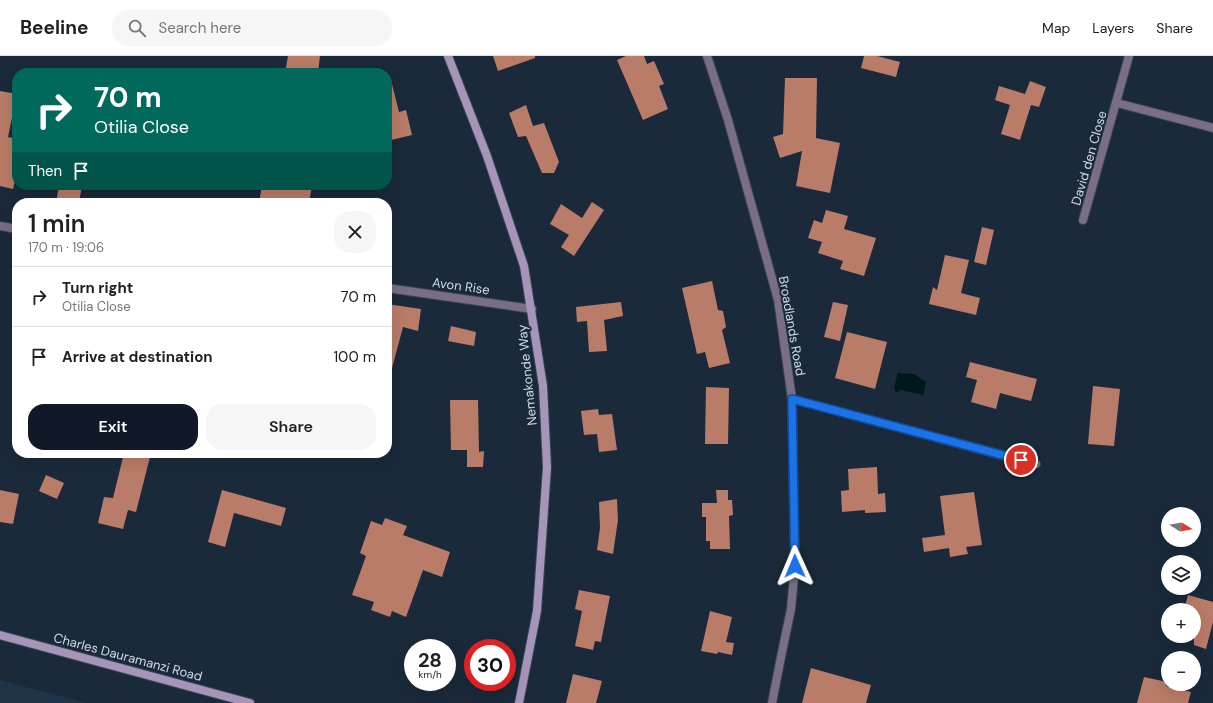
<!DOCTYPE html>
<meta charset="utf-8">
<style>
body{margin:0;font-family:"DM Sans",sans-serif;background:#f6f6f6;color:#202124;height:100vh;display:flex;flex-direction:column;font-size:15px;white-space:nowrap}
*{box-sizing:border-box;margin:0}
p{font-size:13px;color:#757577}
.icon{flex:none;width:22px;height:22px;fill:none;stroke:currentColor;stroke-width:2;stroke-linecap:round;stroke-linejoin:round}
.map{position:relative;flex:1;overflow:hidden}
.drawer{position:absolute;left:12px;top:142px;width:380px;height:260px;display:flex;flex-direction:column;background:#fff;border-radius:16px;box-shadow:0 4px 16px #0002}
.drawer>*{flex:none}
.guide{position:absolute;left:12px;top:12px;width:380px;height:122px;border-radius:16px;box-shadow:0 4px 16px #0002;background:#00695c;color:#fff;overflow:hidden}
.needle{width:26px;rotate:101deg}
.fabs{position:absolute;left:1161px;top:451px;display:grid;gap:8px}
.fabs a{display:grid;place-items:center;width:40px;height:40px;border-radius:50%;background:#fff;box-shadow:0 4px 16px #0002;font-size:20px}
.speed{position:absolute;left:404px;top:583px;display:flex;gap:8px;font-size:20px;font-weight:700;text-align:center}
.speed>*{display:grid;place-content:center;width:52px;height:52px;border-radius:50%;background:#fff;box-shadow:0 4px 16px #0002;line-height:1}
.speed small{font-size:10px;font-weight:400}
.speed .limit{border:6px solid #d22;background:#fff;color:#111}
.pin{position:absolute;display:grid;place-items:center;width:34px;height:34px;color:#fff;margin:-17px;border:2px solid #fff;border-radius:50%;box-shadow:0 1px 4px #0007}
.me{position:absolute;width:44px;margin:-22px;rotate:359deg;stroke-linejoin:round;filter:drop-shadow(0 0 3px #0008)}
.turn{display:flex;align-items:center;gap:14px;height:84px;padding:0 16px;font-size:18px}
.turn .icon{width:52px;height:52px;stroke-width:2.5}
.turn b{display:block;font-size:28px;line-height:34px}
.then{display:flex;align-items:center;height:38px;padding:0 16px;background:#0003;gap:8px;font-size:15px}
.round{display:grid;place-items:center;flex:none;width:42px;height:42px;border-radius:16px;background:#f6f6f6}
.headline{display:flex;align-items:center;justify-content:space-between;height:68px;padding:0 16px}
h1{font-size:24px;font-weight:600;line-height:30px}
.action{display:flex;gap:8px;margin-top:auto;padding:8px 16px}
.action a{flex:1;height:46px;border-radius:16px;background:#111827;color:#fff;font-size:16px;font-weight:600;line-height:46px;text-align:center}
.action a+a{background:#f6f6f6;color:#202124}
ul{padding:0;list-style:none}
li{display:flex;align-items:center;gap:12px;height:60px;padding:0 16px;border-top:1px solid #e0e0e0}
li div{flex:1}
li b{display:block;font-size:15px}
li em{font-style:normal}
header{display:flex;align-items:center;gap:24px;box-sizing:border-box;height:56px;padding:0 20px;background:#fff;border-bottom:1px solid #e0e0e0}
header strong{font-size:19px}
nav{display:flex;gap:22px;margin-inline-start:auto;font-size:14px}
.search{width:280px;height:36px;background:#f6f6f6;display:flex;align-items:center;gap:10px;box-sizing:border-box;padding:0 14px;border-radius:16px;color:#757577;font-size:15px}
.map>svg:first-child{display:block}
.built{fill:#1f3349}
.water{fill:#00181a}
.building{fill:#b97c68}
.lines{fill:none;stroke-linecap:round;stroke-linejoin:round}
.street-casing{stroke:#374656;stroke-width:10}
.secondary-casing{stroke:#374656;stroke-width:10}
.street{stroke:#796e84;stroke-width:8}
.secondary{stroke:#a795b9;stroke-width:8}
.route-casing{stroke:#114b97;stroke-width:10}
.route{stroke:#1a73e8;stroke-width:7}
.labels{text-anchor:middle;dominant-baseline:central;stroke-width:4;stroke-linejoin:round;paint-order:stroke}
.street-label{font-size:13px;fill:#d1dbe6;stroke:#1a2a3a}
</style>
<header>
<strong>Beeline</strong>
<div class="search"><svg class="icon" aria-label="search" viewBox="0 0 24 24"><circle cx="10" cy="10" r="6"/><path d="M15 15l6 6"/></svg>Search here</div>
<nav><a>Map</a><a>Layers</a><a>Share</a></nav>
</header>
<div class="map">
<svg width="1213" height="647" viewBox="0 0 1213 647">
<rect width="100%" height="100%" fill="#1a2a3a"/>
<path class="built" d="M0 624 86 647H0Z"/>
<path class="water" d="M898 317 914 318 926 326 923 339 901 334 896 337 894 331Z"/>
<path class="building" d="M288 0H320L318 17H285Z
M493 0H535V2L498 15Z
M626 0H644L647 8 654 5 664 28 659 30 668 53 643 64 617 4Z
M864 0H877L900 6 896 21 861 12Z
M785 22H817L816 82 840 87 830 137 796 130 802 95 780 102 773 81 783 78Z
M1030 25 1046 31 1039 51 1031 49 1020 84 1001 78 1010 49 995 44 999 30 1025 38Z
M387 28H392L399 56 406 54 412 79 387 85Z
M0 35 17 38 8 81 17 83V116L13 133 0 130Z
M526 49 533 70 544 67 559 106 554 117H542L526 80 518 81 509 57Z
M59 129H82L79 147H56Z
M262 129H312L309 147H259Z
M592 146 604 154 574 200 561 191 569 179 550 168 561 148 582 162Z
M826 154 848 160 844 173 876 182 864 220 840 213 843 205 818 197 822 186 808 182 814 164 822 167Z
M982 171 994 174 986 209 974 206Z
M945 199 969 204 961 237 980 242 976 259 929 248 933 231 937 234Z
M712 225 718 254 723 255 726 271 722 274 730 307 709 312 705 296 697 298 682 232Z
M621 246 623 260 604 264 607 295 589 296 587 265 577 266 576 251Z
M833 246 848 249 840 285 824 281Z
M387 248 421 253 418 275 403 271 391 316 387 315Z
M451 270 476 276 474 290 448 285Z
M847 276 887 286 875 333 835 322Z
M970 306 1037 323 1031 345 1000 337 996 353 971 346 977 324 966 321Z
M1093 330 1120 333 1114 390 1088 388Z
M706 331 729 332 728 388H705Z
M450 344H478L479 396 484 395 483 411H467V394H451Z
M598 353 599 359 612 358 617 394 599 396 597 378 584 379 581 355Z
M124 397H151L136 456 128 454 123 473 98 467 104 441 113 442Z
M877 411 878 438 885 437 886 456 865 457V454L842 456 841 435 849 434 848 413Z
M46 419 64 427 57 443 39 435Z
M0 434 19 438 13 468 0 466Z
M222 434 286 452 281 470 234 457 225 491 208 486Z
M716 434H728V444H732L733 459 729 460 730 493H710V485H706V461H702V447H717Z
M974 436 982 489 966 491 968 498 950 501 949 492 924 496 922 482 945 479 940 440Z
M617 443 618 464 613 498 597 494 600 472 599 446Z
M385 462 407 470 403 479 450 496 442 521 423 514 406 561 392 555 390 561 371 554 374 546 352 539 366 500 360 497 371 465 382 469Z
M579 534 610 540 601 586 595 585 593 594 575 590 582 555 575 553Z
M1188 539 1213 546V566L1206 593 1194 589V554H1184Z
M710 555 732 561 726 586 734 587 732 599 718 596 717 598 701 595Z
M811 612 871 629 866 647H802Z
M573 618 602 625 596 647H566Z
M1144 621 1167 626 1166 630 1191 636 1188 647H1137Z"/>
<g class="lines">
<g class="street-casing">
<path id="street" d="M707 0 728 64 778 244 792 343 795 510 791 553 781 601 772 647
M1117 47 1213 72
M1083 164 1129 0
M0 170 17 173
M387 232 532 253
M792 343 1036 408"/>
</g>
<g class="secondary-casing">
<path id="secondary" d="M448 0 487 100 524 210 543 330 547 411 537 555 519 647
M0 579 250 647"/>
</g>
<use href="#street" class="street"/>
<use href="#secondary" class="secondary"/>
</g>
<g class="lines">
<g class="route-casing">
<path id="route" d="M795 510 792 343 1021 404"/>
</g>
<use href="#route" class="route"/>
</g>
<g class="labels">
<g class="street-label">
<text transform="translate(1089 102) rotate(-74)">David den Close</text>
<text transform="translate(461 230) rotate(8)">Avon Rise</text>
<text transform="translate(792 270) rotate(80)">Broadlands Road</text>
<text transform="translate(527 319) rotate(-96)">Nemakonde Way</text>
<text transform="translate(128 601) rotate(15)">Charles Dauramanzi Road</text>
</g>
</g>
</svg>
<div class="fabs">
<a><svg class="needle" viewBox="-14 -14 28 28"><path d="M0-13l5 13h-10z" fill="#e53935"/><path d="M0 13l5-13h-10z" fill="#757577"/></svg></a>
<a><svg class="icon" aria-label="layers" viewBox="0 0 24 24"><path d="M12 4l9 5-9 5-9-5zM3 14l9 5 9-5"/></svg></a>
<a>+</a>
<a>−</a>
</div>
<div class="speed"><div>28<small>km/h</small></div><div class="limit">30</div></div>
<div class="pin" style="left:1021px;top:404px;background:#d93025"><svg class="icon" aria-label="arrive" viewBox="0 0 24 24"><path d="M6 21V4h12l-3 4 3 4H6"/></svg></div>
<svg class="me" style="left:795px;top:510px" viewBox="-20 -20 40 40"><path d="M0-17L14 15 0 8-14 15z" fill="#1a73e8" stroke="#fff" stroke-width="4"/></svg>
<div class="guide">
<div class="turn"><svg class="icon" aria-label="right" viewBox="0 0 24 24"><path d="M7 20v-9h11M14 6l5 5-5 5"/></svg><div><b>70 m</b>Otilia Close</div></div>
<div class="then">Then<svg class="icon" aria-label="arrive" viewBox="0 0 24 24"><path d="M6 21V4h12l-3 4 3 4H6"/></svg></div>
</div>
<section class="drawer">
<div class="headline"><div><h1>1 min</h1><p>170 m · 19:06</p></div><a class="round"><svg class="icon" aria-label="close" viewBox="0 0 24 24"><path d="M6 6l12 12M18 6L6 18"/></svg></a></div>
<ul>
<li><svg class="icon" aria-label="right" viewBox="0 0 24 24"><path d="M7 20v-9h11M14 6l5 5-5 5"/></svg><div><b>Turn right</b><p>Otilia Close</p></div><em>70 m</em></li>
<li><svg class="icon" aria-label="arrive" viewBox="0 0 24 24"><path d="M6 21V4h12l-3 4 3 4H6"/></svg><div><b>Arrive at destination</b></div><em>100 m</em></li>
</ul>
<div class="action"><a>Exit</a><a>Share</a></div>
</section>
</div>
